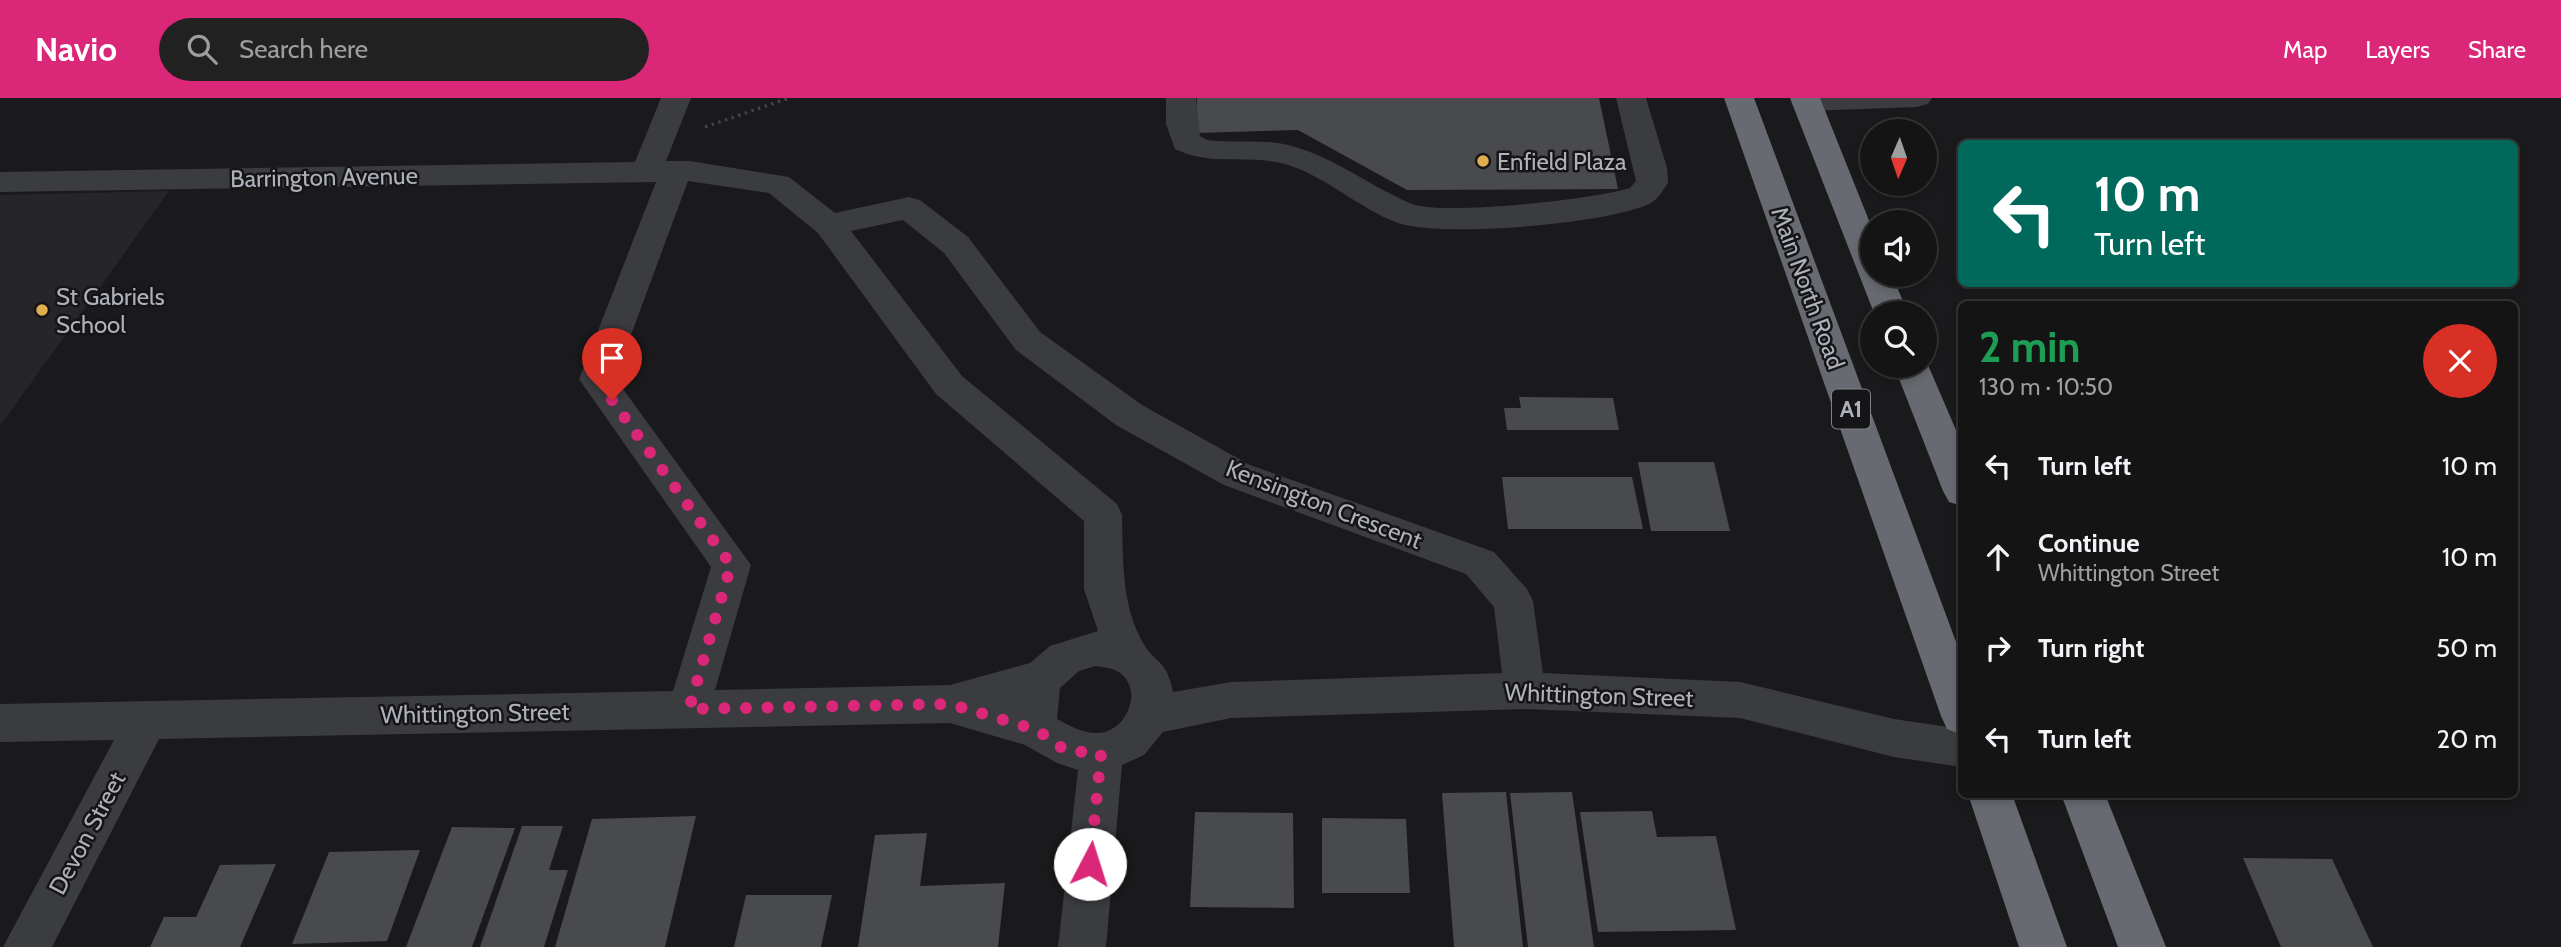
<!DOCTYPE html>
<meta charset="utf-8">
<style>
body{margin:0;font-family:Cabin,sans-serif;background:#212122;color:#f1f3f6;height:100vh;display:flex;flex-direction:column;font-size:26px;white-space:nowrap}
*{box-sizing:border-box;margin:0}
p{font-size:23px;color:#9d9ea0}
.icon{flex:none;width:38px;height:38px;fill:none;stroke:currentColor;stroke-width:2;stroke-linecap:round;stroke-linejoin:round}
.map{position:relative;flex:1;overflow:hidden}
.drawer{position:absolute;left:1958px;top:203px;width:560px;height:497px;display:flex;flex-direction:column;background:#141415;border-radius:10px;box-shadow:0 4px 10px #0003,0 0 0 2px #333334}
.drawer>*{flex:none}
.top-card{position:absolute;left:1958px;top:42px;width:560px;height:147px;border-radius:10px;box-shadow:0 4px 10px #0003,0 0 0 2px #333334;background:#00695c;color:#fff;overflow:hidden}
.needle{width:46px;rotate:182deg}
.tools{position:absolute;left:1860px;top:21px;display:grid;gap:14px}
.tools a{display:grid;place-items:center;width:77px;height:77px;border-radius:50%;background:#141415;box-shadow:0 4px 10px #0003,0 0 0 2px #333334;font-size:35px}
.pin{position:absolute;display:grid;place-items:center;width:60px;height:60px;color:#fff;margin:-72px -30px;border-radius:50% 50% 50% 0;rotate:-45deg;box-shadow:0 0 7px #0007}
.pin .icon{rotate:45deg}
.me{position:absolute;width:77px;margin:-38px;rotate:5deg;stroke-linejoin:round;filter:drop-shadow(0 0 5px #0008)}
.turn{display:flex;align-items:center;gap:24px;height:147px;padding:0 21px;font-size:32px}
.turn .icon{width:91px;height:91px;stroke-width:2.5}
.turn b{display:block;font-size:49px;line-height:60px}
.round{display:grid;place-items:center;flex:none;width:74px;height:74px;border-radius:37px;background:#212122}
.summary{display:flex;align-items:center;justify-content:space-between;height:119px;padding:0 21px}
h1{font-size:42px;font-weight:700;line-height:52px;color:#1e9e55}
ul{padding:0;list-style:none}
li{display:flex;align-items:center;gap:21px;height:91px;padding:0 21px}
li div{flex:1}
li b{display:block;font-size:26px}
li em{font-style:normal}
header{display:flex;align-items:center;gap:42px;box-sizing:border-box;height:98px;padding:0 35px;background:#db2777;color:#fff}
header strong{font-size:33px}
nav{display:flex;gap:38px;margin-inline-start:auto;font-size:24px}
.search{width:490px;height:63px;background:#212122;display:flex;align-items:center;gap:18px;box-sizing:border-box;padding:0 24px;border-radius:38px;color:#9d9ea0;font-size:26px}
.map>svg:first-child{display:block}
.built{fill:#262629}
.building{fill:#494a4e}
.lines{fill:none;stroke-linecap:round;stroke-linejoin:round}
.path{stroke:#414347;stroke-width:3.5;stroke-dasharray:2.5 4.5;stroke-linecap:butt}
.minor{fill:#3b3c40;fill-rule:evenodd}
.highway{fill:#686a71;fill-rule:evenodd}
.route{stroke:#db2777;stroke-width:12;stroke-dasharray:0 21.6}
.poi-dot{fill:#dfae4e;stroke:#151517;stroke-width:2.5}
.labels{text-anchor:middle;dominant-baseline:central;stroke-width:5;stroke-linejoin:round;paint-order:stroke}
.shield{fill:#151517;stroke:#808289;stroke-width:2}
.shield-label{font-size:23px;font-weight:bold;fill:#aeb1ba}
.poi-label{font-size:24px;fill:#aeb1ba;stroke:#151517;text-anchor:start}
.street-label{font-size:24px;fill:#aeb1ba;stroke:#151517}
</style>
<header>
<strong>Navio</strong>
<div class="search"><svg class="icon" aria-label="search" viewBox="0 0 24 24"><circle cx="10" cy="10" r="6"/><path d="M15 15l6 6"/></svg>Search here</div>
<nav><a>Map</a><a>Layers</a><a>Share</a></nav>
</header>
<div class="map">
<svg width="2561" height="849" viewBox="0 0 2561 849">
<rect width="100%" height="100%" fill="#1a1a1c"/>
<path class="built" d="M169 93 0 328V97Z"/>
<path class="building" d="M1197 0H1599L1618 91 1407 92 1298 32 1196 35Z
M1519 299 1613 300 1619 332H1507L1504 310H1521Z
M1638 364H1714L1730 433H1651Z
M1502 379H1632L1643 431H1508Z
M1506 694 1523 849H1454L1442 695Z
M1572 694 1594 849H1528L1510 695Z
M1652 713 1657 739 1716 738 1736 832 1598 834 1580 714Z
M1195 714 1293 715 1294 810 1190 809Z
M696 718 665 849H555L592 721Z
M1322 720 1406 721 1410 795H1322Z
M522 728H563L549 772H568L544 849H480Z
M452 729 515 730 472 849H406Z
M927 735 920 788 1005 785 998 849H858L875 737Z
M420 752 387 843 292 846 329 754Z
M2243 760 2332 761 2373 849H2281Z
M276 766 240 849H150L164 819H196L220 767Z
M746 797H832L821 849H734Z"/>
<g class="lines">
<path class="path" d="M705 29 789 0"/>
<path class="minor" d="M661 0H691L666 63H690L789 79 835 115 909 99 920 102 968 139 1040 234 1142 307 1250 367 1494 454 1527 491 1533 503 1543 575 1740 584 1894 621 1962 631V669L1894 659 1740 620 1525 611 1231 620 1163 634 1144 657 1122 667 1106 849H1058L1078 672 1057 665 1025 647 950 625 159 641 52 849H3L114 642 0 644V606L673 593 711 469 579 281 656 84 0 94V74L635 64ZM688 83 769 95 818 135 936 296 1084 423V491L1098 533 1050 548 1030 565 950 587 715 592 751 467 615 280ZM903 122 944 155 1016 252 1116 327 1224 387 1466 476 1494 509 1502 575 1231 584 1173 594C1166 560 1156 567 1143 545 1121 506 1123 460 1122 417L1117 406 962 278 851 133ZM1095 568C1102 569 1111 570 1117 573 1143 588 1130 627 1105 634 1087 638 1072 629 1057 621L1060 590 1079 573Z
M1166 0H1196L1200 38 1207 42C1236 46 1264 40 1292 48 1336 60 1371 89 1412 106 1444 118 1595 101 1630 90L1636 83 1616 0H1646L1667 70 1668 85C1663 92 1658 101 1651 105 1609 126 1442 140 1398 125 1358 110 1326 78 1285 66 1247 56 1213 69 1175 51L1166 26Z
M1794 0H1932L1928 6 1917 9 1806 13 1795 11 1791 4Z"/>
<path class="highway" d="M1724 0H1754L1962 560V637L1947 631 1941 618Z
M1790 0H1820L1872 130V177H1892L1908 215H1874Z
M1925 260 1962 346V408L1949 404 1943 393 1894 268H1925Z
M1968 696H2012L2067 849H2019Z
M2061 696H2105L2166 849H2118Z"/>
</g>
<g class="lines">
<path class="route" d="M612 302 731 467 689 611 950 606 1037 632 1065 652 1101 656 1090 766"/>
</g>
<g class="poi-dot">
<circle cx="1483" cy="63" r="7"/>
<circle cx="42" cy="212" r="7"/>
</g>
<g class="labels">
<rect class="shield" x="1832" y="291.5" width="38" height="39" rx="5"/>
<g class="shield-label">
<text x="1851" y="311">A1</text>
</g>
<g class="poi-label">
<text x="1497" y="63">Enfield Plaza</text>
<text x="56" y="198">St Gabriels<tspan x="56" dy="28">School</tspan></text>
</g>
<g class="street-label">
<text transform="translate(324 79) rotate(-1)">Barrington Avenue</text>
<text transform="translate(1808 190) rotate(70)">Main North Road</text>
<text transform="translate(1324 406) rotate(21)">Kensington Crescent</text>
<text transform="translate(1599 597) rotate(2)">Whittington Street</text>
<text transform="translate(475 615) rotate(-1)">Whittington Street</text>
<text transform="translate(87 735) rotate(-62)">Devon Street</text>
</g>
</g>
</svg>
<div class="tools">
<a><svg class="needle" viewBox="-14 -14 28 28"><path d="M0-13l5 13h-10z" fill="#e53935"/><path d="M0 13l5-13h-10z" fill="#9d9ea0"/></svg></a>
<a><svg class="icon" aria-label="sound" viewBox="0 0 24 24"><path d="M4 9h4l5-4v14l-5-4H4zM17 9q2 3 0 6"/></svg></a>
<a><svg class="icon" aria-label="search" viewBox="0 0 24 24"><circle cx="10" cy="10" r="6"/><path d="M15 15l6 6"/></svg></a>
</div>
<div class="pin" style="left:612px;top:302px;background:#d93025"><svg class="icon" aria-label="arrive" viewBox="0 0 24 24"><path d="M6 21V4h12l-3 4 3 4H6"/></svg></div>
<svg class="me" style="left:1090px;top:766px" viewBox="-20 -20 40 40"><circle r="19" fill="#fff"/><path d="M0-13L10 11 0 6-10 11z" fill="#db2777"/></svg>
<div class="top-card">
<div class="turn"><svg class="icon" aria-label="left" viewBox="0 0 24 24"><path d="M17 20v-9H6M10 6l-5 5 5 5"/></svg><div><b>10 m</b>Turn left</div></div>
</div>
<section class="drawer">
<div class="summary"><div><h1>2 min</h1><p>130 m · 10:50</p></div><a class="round" style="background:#d93025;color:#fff"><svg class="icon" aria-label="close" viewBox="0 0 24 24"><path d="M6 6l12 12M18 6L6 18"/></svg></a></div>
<ul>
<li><svg class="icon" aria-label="left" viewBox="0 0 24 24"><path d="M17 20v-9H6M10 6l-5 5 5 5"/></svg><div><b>Turn left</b></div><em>10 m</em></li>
<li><svg class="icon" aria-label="ahead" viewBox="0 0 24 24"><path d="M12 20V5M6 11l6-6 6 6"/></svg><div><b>Continue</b><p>Whittington Street</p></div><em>10 m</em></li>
<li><svg class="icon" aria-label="right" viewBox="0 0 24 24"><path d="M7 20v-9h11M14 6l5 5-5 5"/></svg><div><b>Turn right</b></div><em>50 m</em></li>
<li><svg class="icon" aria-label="left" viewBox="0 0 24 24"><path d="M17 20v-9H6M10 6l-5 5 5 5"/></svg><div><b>Turn left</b></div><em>20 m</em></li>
</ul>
</section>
</div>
